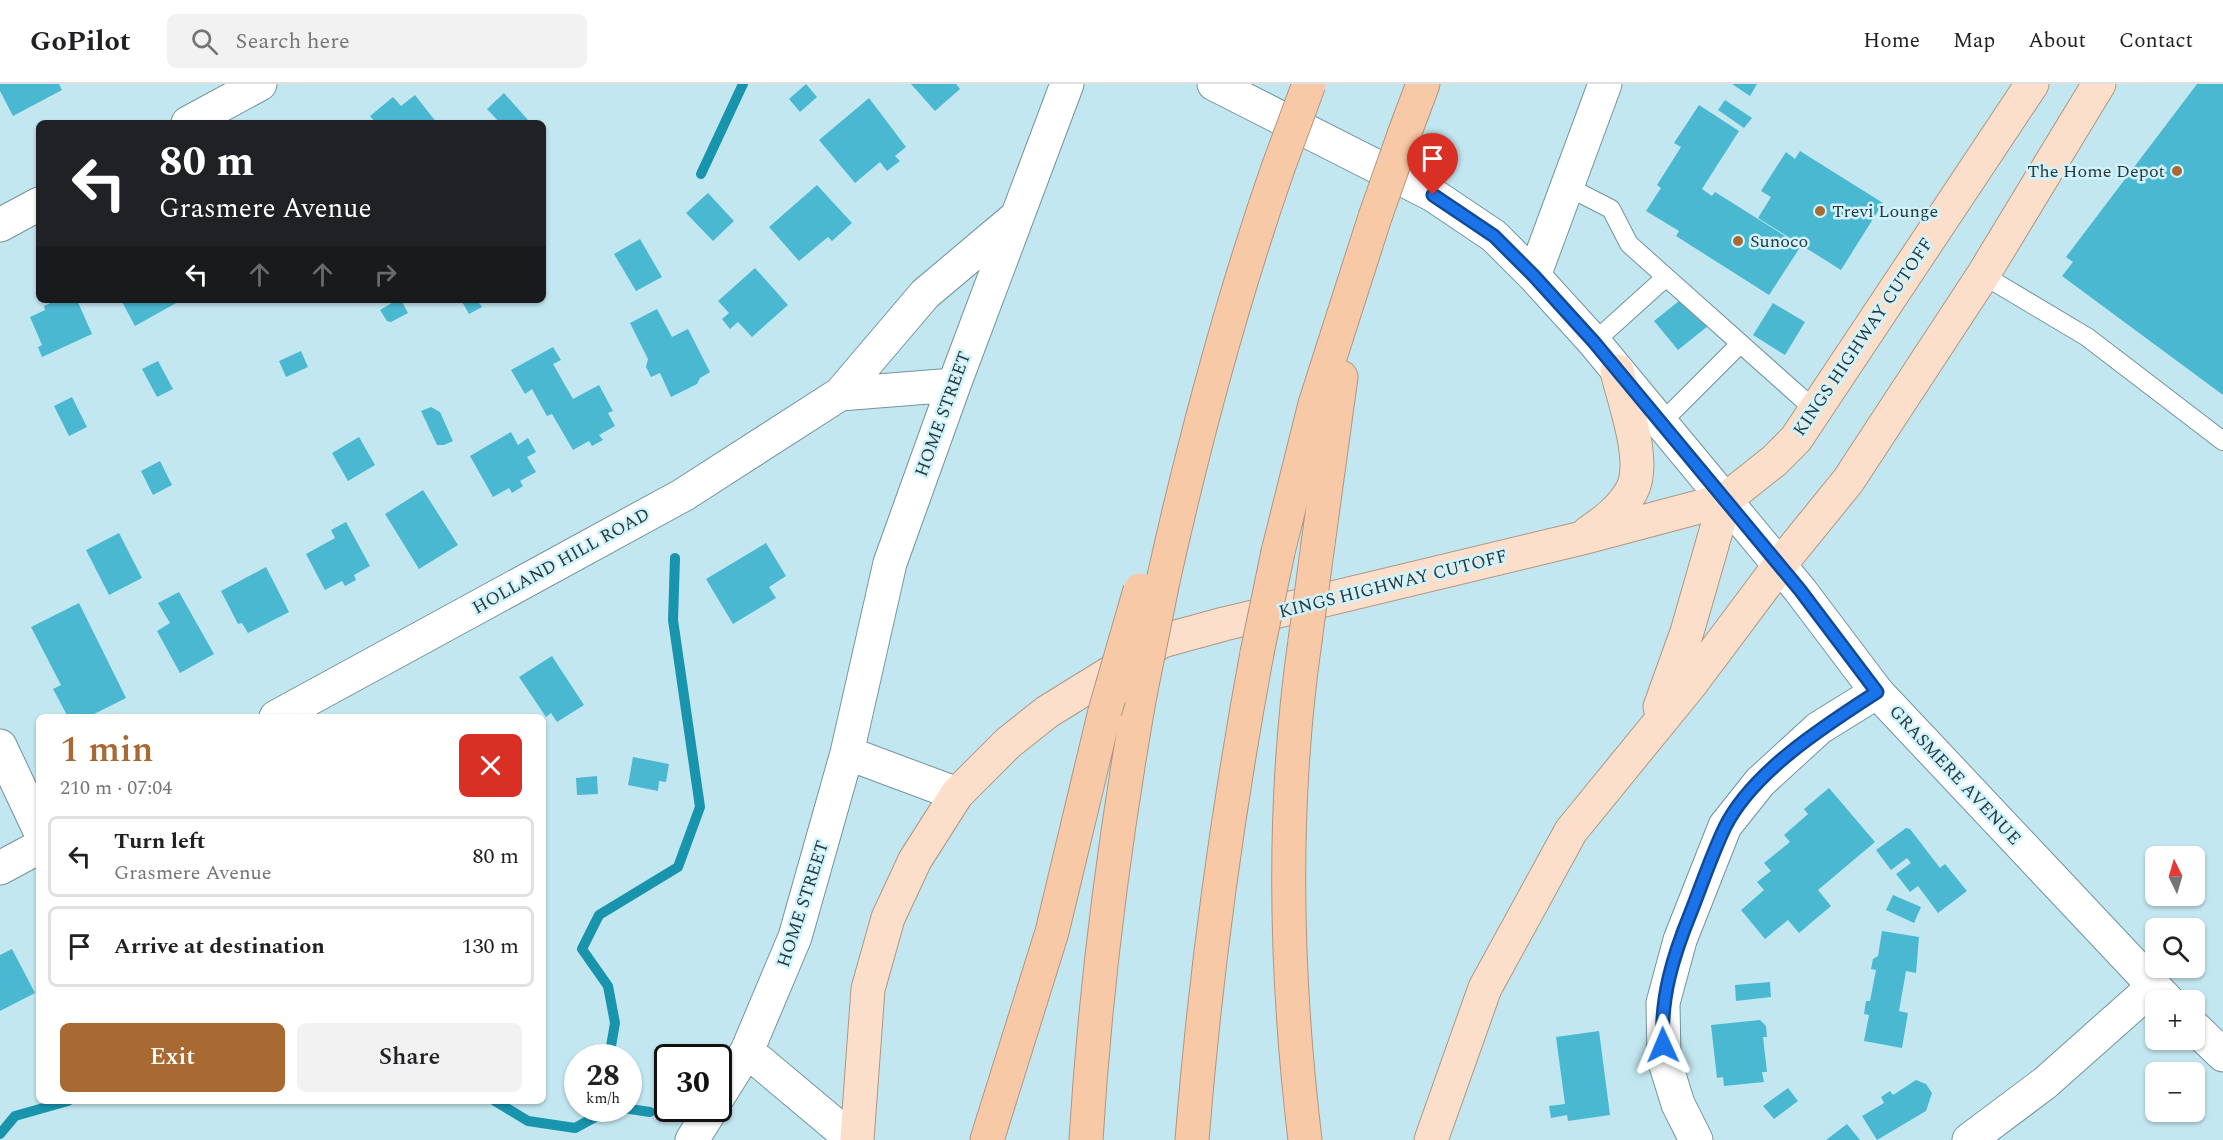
<!DOCTYPE html>
<meta charset="utf-8">
<style>
body{margin:0;font-family:Spectral,serif;background:#f2f2f2;color:#202124;height:100vh;display:flex;flex-direction:column;font-size:22px;white-space:nowrap}
*{box-sizing:border-box;margin:0}
p{font-size:20px;color:#757577}
.icon{flex:none;width:33px;height:33px;fill:none;stroke:currentColor;stroke-width:2;stroke-linecap:round;stroke-linejoin:round}
.map{position:relative;flex:1;overflow:hidden}
.sheet{position:absolute;left:36px;top:630px;width:510px;height:390px;display:flex;flex-direction:column;background:#fff;border-radius:9px;box-shadow:0 2px 4px #0004}
.sheet>*{flex:none}
.guide{position:absolute;left:36px;top:36px;width:510px;height:183px;border-radius:9px;box-shadow:0 2px 4px #0004;background:#202124;color:#fff;overflow:hidden}
.needle{width:39px;rotate:355deg}
.fabs{position:absolute;left:2145px;top:762px;display:grid;gap:12px}
.fabs a{display:grid;place-items:center;width:60px;height:60px;border-radius:9px;background:#fff;box-shadow:0 2px 4px #0004;font-size:30px}
.speed{position:absolute;left:564px;top:960px;display:flex;gap:12px;font-size:30px;font-weight:700;text-align:center}
.speed>*{display:grid;place-content:center;width:78px;height:78px;border-radius:50%;background:#fff;box-shadow:0 2px 4px #0004;line-height:1}
.speed small{font-size:15px;font-weight:400}
.speed .limit{border:3px solid #111;border-radius:9px;background:#fff;color:#111}
.pin{position:absolute;display:grid;place-items:center;width:51px;height:51px;color:#fff;margin:-62px -26px;border-radius:50% 50% 50% 0;rotate:-45deg;box-shadow:0 0 6px #0007}
.pin .icon{rotate:45deg}
.me{position:absolute;width:66px;margin:-33px;rotate:359deg;stroke-linejoin:round;filter:drop-shadow(0 0 4px #0008)}
.turn{display:flex;align-items:center;gap:21px;height:126px;padding:0 24px;font-size:27px}
.turn .icon{width:78px;height:78px;stroke-width:2.5}
.turn b{display:block;font-size:42px;line-height:51px}
.lanes{display:flex;align-items:center;height:57px;padding:0 24px;background:#0003;justify-content:center;gap:30px;direction:ltr}
.lanes .off{opacity:.35}
.round{display:grid;place-items:center;flex:none;width:63px;height:63px;border-radius:9px;background:#f2f2f2}
.headline{display:flex;align-items:center;justify-content:space-between;height:102px;padding:0 24px}
h1{font-size:36px;font-weight:600;line-height:45px;color:#a96932}
.cta{display:flex;gap:12px;margin-top:auto;padding:12px 24px}
.cta a{flex:1;height:69px;border-radius:9px;background:#a96932;color:#fff;font-size:24px;font-weight:600;line-height:69px;text-align:center}
.cta a+a{background:#f2f2f2;color:#202124}
ul{padding:0;list-style:none}
li{display:flex;align-items:center;gap:18px;height:81px;margin:0 12px 9px;padding:0 12px;border:3px solid #e0e0e0;border-radius:9px}
li div{flex:1}
li b{display:block;font-size:22px}
li em{font-style:normal}
header{display:flex;align-items:center;gap:36px;box-sizing:border-box;height:84px;padding:0 30px;background:#fff;border-bottom:2px solid #e0e0e0}
header strong{font-size:28px}
nav{display:flex;gap:33px;margin-inline-start:auto;font-size:21px}
.search{width:420px;height:54px;background:#f2f2f2;display:flex;align-items:center;gap:15px;box-sizing:border-box;padding:0 21px;border-radius:9px;color:#757577;font-size:22px}
.map>svg:first-child{display:block}
.lines{fill:none;stroke-linecap:round;stroke-linejoin:round}
.stream{stroke:#1994ad;stroke-width:10}
.building{fill:#4bb8d2}
.lane-casing{stroke:#72949d;stroke-width:20}
.street-casing{stroke:#72949d;stroke-width:35}
.secondary-casing{stroke:#72949d;stroke-width:35}
.primary-casing{stroke:#b09681;stroke-width:35}
.highway-casing{stroke:#b09681;stroke-width:35}
.lane{stroke:#fff;stroke-width:18}
.street{stroke:#fff;stroke-width:33}
.secondary{stroke:#fff;stroke-width:33}
.primary{stroke:#fbdfca;stroke-width:33}
.highway{stroke:#f8c9a6;stroke-width:33}
.highway-bridge-casing{stroke:#b09681;stroke-width:35;stroke-linecap:butt}
.highway-bridge{stroke:#f8c9a6;stroke-width:33}
.route-casing{stroke:#114b97;stroke-width:15}
.route{stroke:#1a73e8;stroke-width:10}
.poi-dot{fill:#a96932;stroke:#d0f4fe;stroke-width:2}
.labels{text-anchor:middle;dominant-baseline:central;stroke-width:5;stroke-linejoin:round;paint-order:stroke}
.poi-label{font-size:18px;fill:#2a383c;stroke:#d0f4fe;text-anchor:start}
.street-label{font-size:18px;fill:#2a383c;stroke:#d0f4fe}
</style>
<header>
<strong>GoPilot</strong>
<div class="search"><svg class="icon" aria-label="search" viewBox="0 0 24 24"><circle cx="10" cy="10" r="6"/><path d="M15 15l6 6"/></svg>Search here</div>
<nav><a>Home</a><a>Map</a><a>About</a><a>Contact</a></nav>
</header>
<div class="map">
<svg width="2223" height="1056" viewBox="0 0 2223 1056">
<rect width="100%" height="100%" fill="#c3e7f1"/>
<g class="lines">
<path class="stream" d="M701 90 743 0
M609 974 615 939 608 902 582 865 599 831 678 783 700 723 673 536 675 474
M495 1017 528 1037 575 1044 612 1024
M623 1024 650 1028
M0 1050 15 1032 68 1017"/>
</g>
<path class="building" d="M0 0H59L62 6 13 32 0 7Z
M806 0 817 13 800 28 789 15Z
M911 0H956L960 5 935 27Z
M1732 0H1757L1750 12Z
M2197 0H2223V311L2062 192 2073 178 2066 173Z
M504 9 528 36 525 39H500L487 25Z
M415 11 437 39H376L370 32 393 13 401 22Z
M869 14 906 63 895 72 900 77 887 87 880 78 855 99 819 56Z
M1725 16 1752 34 1744 44 1718 26Z
M1699 21 1739 47 1702 105 1712 112 1715 108 1801 162 1769 211 1676 152 1679 147 1646 127 1661 104 1657 101 1681 63 1674 59Z
M1800 67 1883 119 1841 186 1758 134 1771 113 1761 107 1786 68 1795 75Z
M817 101 852 139 832 157 828 153 799 177 769 143Z
M708 109 734 137 713 157 686 129Z
M640 155 662 193 636 207 614 170Z
M755 184 788 221 752 253 738 238 730 245 722 235 729 229 718 217Z
M1684 213 1708 242 1678 266 1654 237Z
M57 216H77L92 250 42 273 38 263 42 261 30 233 45 226 44 222Z
M121 216H177L178 218 135 242Z
M397 216H401L408 229 391 238 387 237 380 226Z
M461 216H477L482 223 469 230Z
M1773 219 1805 238 1785 271 1753 251Z
M657 225 672 253 688 245 710 288 700 294 697 300 671 313 660 289 651 293 646 283 648 275 630 239Z
M553 263 561 276 553 280 573 315 599 301 613 327 608 329 615 342 599 351 603 356 592 362 589 357 573 366 552 330 547 332 532 305 525 310 511 286Z
M301 267 308 283 286 293 279 277Z
M158 277 173 305 157 313 142 285Z
M72 313 87 343 69 352 54 322Z
M431 323 440 328 453 357 444 361H437L421 327Z
M511 348 518 361 528 354 536 368 527 373 536 388 520 397 523 402 512 409 509 404 493 413 470 372Z
M359 353 375 381 348 397 332 369Z
M160 377 172 401 153 411 141 387Z
M423 406 458 461 419 485 385 430Z
M346 438 370 482 354 491 356 496 345 502 342 497 325 506 306 470 335 454 331 446Z
M119 449 142 494 109 511 86 466Z
M766 459 786 492 769 503 776 514 733 540 706 495Z
M266 483 289 528 248 549 242 539 238 540 221 507Z
M179 508 214 570 180 589 157 547 170 539 158 519Z
M79 519 126 614 88 633H68L53 605 61 601 31 543Z
M552 572 584 621 557 638 551 629 546 633 519 593Z
M633 673 669 680 666 698 659 697 658 707 628 701Z
M597 692 598 710 577 711 576 694Z
M1829 704 1875 758 1818 806 1831 822 1799 849 1788 836 1765 855 1741 826 1764 806 1757 798 1771 787 1764 779 1790 758 1784 751 1808 730 1804 725Z
M1906 744 1910 745 1940 784 1945 780 1967 807 1938 829 1918 802 1910 808 1896 790 1911 779 1907 774 1891 786 1876 766Z
M1893 811 1921 823 1914 839 1886 826Z
M1882 847 1919 853 1916 889 1906 887 1899 927 1908 929 1902 964 1864 957 1869 931 1864 930 1866 917H1870L1876 886 1871 885 1873 875 1878 872Z
M12 865 35 909 0 927V871Z
M1770 898 1771 913 1736 917 1735 901Z
M1760 936 1766 942 1767 953H1763L1767 988H1762L1764 998 1724 1002 1723 993 1717 994 1711 941Z
M1599 947 1610 1031 1568 1037 1567 1031 1551 1034 1549 1022 1565 1020 1556 953Z
M1916 996 1926 1000 1932 1009 1926 1027 1877 1056 1862 1032 1884 1019 1881 1013 1890 1007 1893 1011Z
M1788 1004 1798 1017 1774 1035 1763 1022Z
M1847 1040 1860 1056H1826Z"/>
<g class="lines">
<g class="lane-casing">
<path id="lane" d="M1568 103 1611 125 1629 160 1815 326
M1983 191 2087 253 2223 357
M1594 258 1666 193
M1661 339 1740 260"/>
</g>
<g class="street-casing">
<path id="street" d="M1214 0 1433 111 1494 152 1534 192 1594 258 1725 416
M188 39 260 0
M0 141 39 120
M1534 192 1605 0
M840 310 954 301
M276 633 683 411 840 310 925 210 1014 135
M0 662 39 745
M847 669 957 710
M0 784 39 763
M747 967 853 1056
M718 1013 747 967 795 853 847 669 890 479 954 301 1067 0
M692 1056 712 1024
M1696 1056 1678 1020 1664 975 1663 919 1680 856 1725 742 1760 698 1819 644 1877 608
M1969 1056 2045 999 2153 903"/>
</g>
<g class="secondary-casing">
<path id="secondary" d="M1725 416 1800 506 1877 608 2167 916
M2194 943 2223 971"/>
</g>
<g class="primary-casing">
<path id="primary" d="M1588 449C1605 437 1622 425 1632 406 1647 377 1624 318 1617 287
M1660 623 1687 548 1725 416
M857 1056 868 905 888 834 915 776 957 710 1008 659 1047 628 1162 557 1224 540 1582 454 1725 416 1774 377 1796 355 2032 0
M1431 1056 1485 904 1571 747 1690 601 1779 482 1848 397 1983 191 2099 0"/>
</g>
<g class="highway-casing">
<path id="highway" d="M1405 48 1423 0
M1318 460 1341 293
M1278 468 1315 320 1375 133
M1163 497C1194 358 1231 219 1278 84
M987 1056 1052 848 1105 627
M1086 1056C1095 907 1114 758 1140 611
M1192 1056C1205 893 1227 731 1257 569
M1305 1056C1285 889 1281 724 1305 557"/>
</g>
<use href="#lane" class="lane"/>
<use href="#street" class="street"/>
<use href="#secondary" class="secondary"/>
<use href="#primary" class="primary"/>
<use href="#highway" class="highway"/>
<g class="highway-bridge-casing">
<path id="highway-bridge" d="M1278 84 1309 0
M1375 133 1405 48
M1305 557 1318 460
M1257 569 1278 468
M1140 611 1163 497
M1105 627 1140 506"/>
</g>
<use href="#highway-bridge" class="highway-bridge"/>
</g>
<g class="lines">
<g class="route-casing">
<path id="route" d="M1433 111 1494 152 1534 192 1594 258 1800 506 1877 608C1826 641 1753 687 1725 743 1712 770 1702 800 1691 828 1673 872 1660 914 1663 961"/>
</g>
<use href="#route" class="route"/>
</g>
<g class="poi-dot">
<circle cx="2177" cy="87" r="6"/>
<circle cx="1820" cy="127" r="6"/>
<circle cx="1738" cy="157" r="6"/>
</g>
<g class="labels">
<g class="poi-label">
<text x="2165" y="87" text-anchor="end">The Home Depot</text>
<text x="1832" y="127">Trevi Lounge</text>
<text x="1750" y="157">Sunoco</text>
</g>
<g class="street-label">
<text transform="translate(1863 253) rotate(-56)">KINGS HIGHWAY CUTOFF</text>
<text transform="translate(943 330) rotate(-70)">HOME STREET</text>
<text transform="translate(561 477) rotate(-29)">HOLLAND HILL ROAD</text>
<text transform="translate(1393 500) rotate(-14)">KINGS HIGHWAY CUTOFF</text>
<text transform="translate(1955 691) rotate(47)">GRASMERE AVENUE</text>
<text transform="translate(803 820) rotate(-72)">HOME STREET</text>
</g>
</g>
</svg>
<div class="fabs">
<a><svg class="needle" viewBox="-14 -14 28 28"><path d="M0-13l5 13h-10z" fill="#e53935"/><path d="M0 13l5-13h-10z" fill="#757577"/></svg></a>
<a><svg class="icon" aria-label="search" viewBox="0 0 24 24"><circle cx="10" cy="10" r="6"/><path d="M15 15l6 6"/></svg></a>
<a>+</a>
<a>−</a>
</div>
<div class="speed"><div>28<small>km/h</small></div><div class="limit">30</div></div>
<div class="pin" style="left:1433px;top:111px;background:#d93025"><svg class="icon" aria-label="arrive" viewBox="0 0 24 24"><path d="M6 21V4h12l-3 4 3 4H6"/></svg></div>
<svg class="me" style="left:1663px;top:961px" viewBox="-20 -20 40 40"><path d="M0-17L14 15 0 8-14 15z" fill="#1a73e8" stroke="#fff" stroke-width="4"/></svg>
<div class="guide">
<div class="turn"><svg class="icon" aria-label="left" viewBox="0 0 24 24"><path d="M17 20v-9H6M10 6l-5 5 5 5"/></svg><div><b>80 m</b>Grasmere Avenue</div></div>
<div class="lanes"><svg class="icon" aria-label="left" viewBox="0 0 24 24"><path d="M17 20v-9H6M10 6l-5 5 5 5"/></svg><svg class="icon off" aria-label="ahead" viewBox="0 0 24 24"><path d="M12 20V5M6 11l6-6 6 6"/></svg><svg class="icon off" aria-label="ahead" viewBox="0 0 24 24"><path d="M12 20V5M6 11l6-6 6 6"/></svg><svg class="icon off" aria-label="right" viewBox="0 0 24 24"><path d="M7 20v-9h11M14 6l5 5-5 5"/></svg></div>
</div>
<section class="sheet">
<div class="headline"><div><h1>1 min</h1><p>210 m · 07:04</p></div><a class="round" style="background:#d93025;color:#fff"><svg class="icon" aria-label="close" viewBox="0 0 24 24"><path d="M6 6l12 12M18 6L6 18"/></svg></a></div>
<ul>
<li><svg class="icon" aria-label="left" viewBox="0 0 24 24"><path d="M17 20v-9H6M10 6l-5 5 5 5"/></svg><div><b>Turn left</b><p>Grasmere Avenue</p></div><em>80 m</em></li>
<li><svg class="icon" aria-label="arrive" viewBox="0 0 24 24"><path d="M6 21V4h12l-3 4 3 4H6"/></svg><div><b>Arrive at destination</b></div><em>130 m</em></li>
</ul>
<div class="cta"><a>Exit</a><a>Share</a></div>
</section>
</div>
